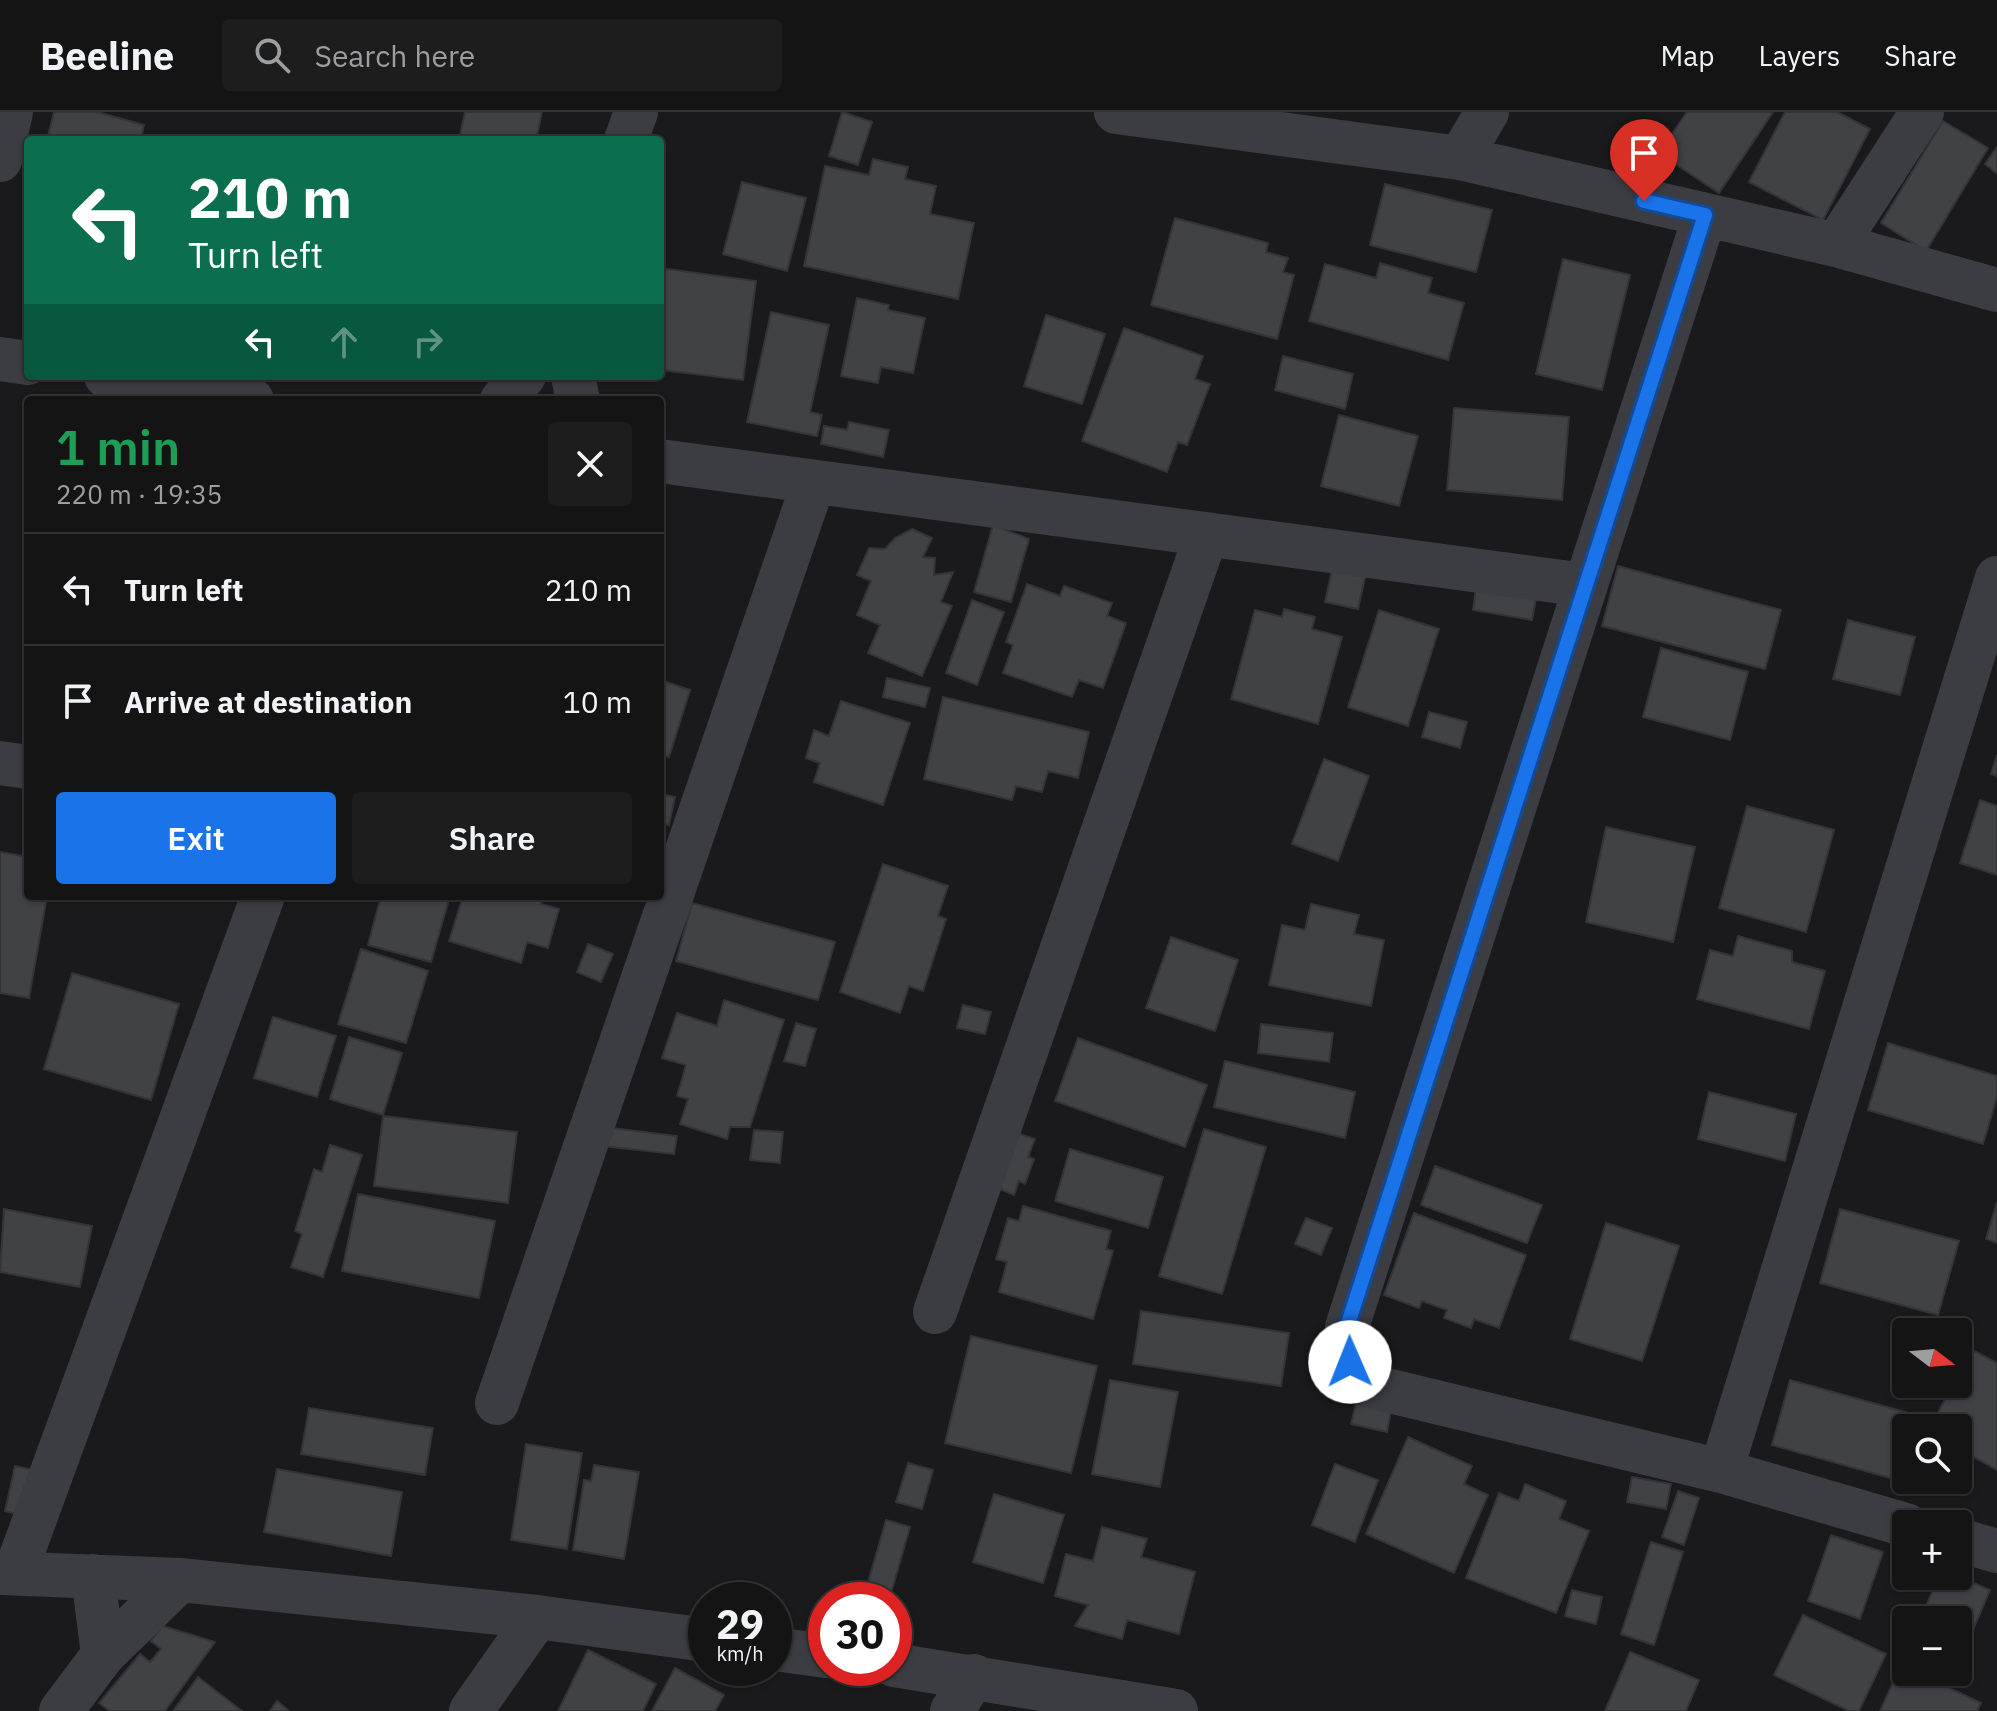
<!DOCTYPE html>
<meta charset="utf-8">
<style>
body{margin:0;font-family:"IBM Plex Sans",sans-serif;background:#1d1d1e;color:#f1f3f6;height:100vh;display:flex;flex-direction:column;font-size:30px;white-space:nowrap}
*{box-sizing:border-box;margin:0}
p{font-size:26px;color:#9d9ea0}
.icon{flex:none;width:44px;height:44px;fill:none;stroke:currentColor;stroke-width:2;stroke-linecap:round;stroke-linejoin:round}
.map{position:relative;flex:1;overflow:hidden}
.sheet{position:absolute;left:24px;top:284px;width:640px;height:504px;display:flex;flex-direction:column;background:#141415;border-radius:8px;box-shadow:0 2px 6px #0004,0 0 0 2px #333334}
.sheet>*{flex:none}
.top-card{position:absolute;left:24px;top:24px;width:640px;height:244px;border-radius:8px;box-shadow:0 2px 6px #0004,0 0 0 2px #333334;background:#0b6e4f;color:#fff;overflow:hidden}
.needle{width:52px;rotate:106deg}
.controls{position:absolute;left:1892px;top:1206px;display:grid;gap:16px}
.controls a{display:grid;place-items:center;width:80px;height:80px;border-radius:8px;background:#141415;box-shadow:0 2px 6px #0004,0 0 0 2px #333334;font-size:40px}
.speed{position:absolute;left:688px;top:1470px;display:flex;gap:16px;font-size:40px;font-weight:700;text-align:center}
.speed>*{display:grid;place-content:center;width:104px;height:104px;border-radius:50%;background:#141415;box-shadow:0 2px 6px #0004,0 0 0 2px #333334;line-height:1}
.speed small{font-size:20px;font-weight:400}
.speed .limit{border:12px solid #d22;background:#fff;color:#111}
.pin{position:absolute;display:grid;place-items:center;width:68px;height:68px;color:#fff;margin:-82px -34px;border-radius:50% 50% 50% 0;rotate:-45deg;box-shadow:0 0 8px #0007}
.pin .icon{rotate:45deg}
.me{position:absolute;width:88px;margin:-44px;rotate:359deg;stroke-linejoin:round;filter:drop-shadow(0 0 6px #0008)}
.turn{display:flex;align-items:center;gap:28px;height:168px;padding:0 32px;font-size:36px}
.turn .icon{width:104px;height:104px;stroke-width:2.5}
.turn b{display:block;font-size:56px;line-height:68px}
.lanes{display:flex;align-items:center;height:76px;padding:0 32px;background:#0003;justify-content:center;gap:40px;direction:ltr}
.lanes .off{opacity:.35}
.round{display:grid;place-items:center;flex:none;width:84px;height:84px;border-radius:8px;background:#1d1d1e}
.overview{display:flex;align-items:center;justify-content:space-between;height:136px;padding:0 32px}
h1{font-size:48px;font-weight:600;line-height:60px;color:#1e9e55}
.cta{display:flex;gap:16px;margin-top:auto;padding:16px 32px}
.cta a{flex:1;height:92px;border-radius:8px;background:#1a73e8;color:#fff;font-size:32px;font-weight:600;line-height:92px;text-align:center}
.cta a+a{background:#1d1d1e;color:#f1f3f6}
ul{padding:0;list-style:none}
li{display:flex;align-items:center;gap:24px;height:112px;padding:0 32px;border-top:2px solid #333334}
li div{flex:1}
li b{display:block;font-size:30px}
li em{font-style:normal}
header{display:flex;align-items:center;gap:48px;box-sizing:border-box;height:112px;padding:0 40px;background:#141415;border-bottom:2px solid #333334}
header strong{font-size:38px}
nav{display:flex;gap:44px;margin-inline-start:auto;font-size:28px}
.search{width:560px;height:72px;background:#1d1d1e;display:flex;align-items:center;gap:20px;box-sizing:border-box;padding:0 28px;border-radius:8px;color:#9d9ea0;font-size:30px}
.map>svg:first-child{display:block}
.building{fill:#414246;stroke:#343438;stroke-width:2}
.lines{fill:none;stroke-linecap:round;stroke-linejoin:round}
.minor{stroke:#3c3c43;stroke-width:44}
.route-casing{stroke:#114b97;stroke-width:20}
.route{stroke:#1a73e8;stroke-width:14}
</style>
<header>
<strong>Beeline</strong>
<div class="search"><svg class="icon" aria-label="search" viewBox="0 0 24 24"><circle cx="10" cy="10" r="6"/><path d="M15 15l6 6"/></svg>Search here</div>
<nav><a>Map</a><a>Layers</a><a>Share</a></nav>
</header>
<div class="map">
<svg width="1997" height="1599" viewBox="0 0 1997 1599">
<rect width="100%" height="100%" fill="#1a1a1c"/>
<path class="building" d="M54 0H97L144 13 141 26 147 28H47Z
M465 0H542L536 28H459Z
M842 0 872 10 858 53 829 44Z
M1687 0H1773L1719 81 1659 41Z
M1785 0H1837L1870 17 1823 108 1749 70Z
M1943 9 1988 36 1926 139 1881 111Z
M1997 35V59L1996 61 1985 52Z
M873 47 908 55 905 67 936 74 930 102 974 111 958 187 804 154 825 54 869 63Z
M742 70 806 86 787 159 723 142Z
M1385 72 1492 98 1476 160 1370 133Z
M1175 106 1268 131 1266 140 1288 146 1283 160 1294 163 1277 227 1151 193Z
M1563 147 1630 163 1602 278 1536 262Z
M1380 151 1432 166 1428 181 1464 191 1448 248 1309 209 1325 152 1376 166Z
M660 156 756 169 743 268 662 258Z
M857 186 889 193 888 198 925 206 913 261 881 255 878 271 841 264Z
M771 200 829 213 810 300 822 303 817 324 747 310Z
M1046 203 1105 222 1082 292 1024 274Z
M1124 216 1203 244 1195 267 1210 272 1187 333 1178 330 1167 360 1082 329Z
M1283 244 1353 262 1345 297 1275 278Z
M1454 296 1569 305 1562 388 1447 378Z
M1339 303 1418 324 1399 394 1321 374Z
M849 310 889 318 883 345 821 332 824 314 847 318Z
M993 413 1029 427 1011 490 974 480Z
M912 417 932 426 923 445 935 446 934 463 953 460 941 490 952 494 922 564 868 541 880 513 857 503 871 469 857 463 869 436 885 437 895 426Z
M1333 453 1366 461 1358 497 1325 490Z
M1618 454 1781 498 1765 557 1602 514Z
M1027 472 1060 484 1064 474 1112 491 1107 504 1126 511 1103 576 1079 568 1072 585 1003 561 1013 533 1006 530Z
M1476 476 1536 486 1532 508 1473 498Z
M972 488 1004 500 977 573 946 561Z
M1284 497 1315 505 1312 517 1342 525 1318 612 1231 587 1255 498 1282 505Z
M1379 498 1439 517 1408 614 1348 595Z
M1848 508 1915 525 1900 583 1833 567Z
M1661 536 1748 560 1730 628 1643 605Z
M887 566 930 576 925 595 883 585Z
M660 568 690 578 669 645 660 643Z
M943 585 1089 620 1078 666 1048 659 1042 680 1016 674 1012 688 924 667Z
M841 589 910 611 883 693 814 670 820 651 806 646 814 618 829 624Z
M1429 600 1467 610 1460 636 1422 625Z
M1997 643V664L1991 662Z
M1324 647 1369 664 1338 749 1292 732Z
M660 682 675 685 669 713 660 711Z
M1980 688 1997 694V763L1960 751Z
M1747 694 1834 718 1806 820 1719 796Z
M1606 715 1695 735 1673 830 1586 810Z
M0 740 28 745V784H47L29 886 0 881Z
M883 752 948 774 938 804 946 807 923 879 909 874 900 901 840 880Z
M381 784H450L431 850 368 833Z
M463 784H543L541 792 559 797 548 836 527 830 521 851 449 829Z
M692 791 835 830 818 888 676 849Z
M1311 792 1359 803 1354 822 1384 828 1371 894 1269 873 1282 813 1305 818Z
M1738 824 1792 839V850L1825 859 1809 917 1697 887 1710 838 1733 844Z
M1171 825 1238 848 1215 919 1146 896Z
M588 832 613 842 601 870 577 860Z
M361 837 428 859 406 931 338 912Z
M72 861 179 892 151 988 44 957Z
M724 888 784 908 750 1015H730L727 1027 680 1012 688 987 677 984 686 953 662 946 677 901 717 914Z
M963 893 991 900 985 922 957 916Z
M273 905 336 924 317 985 254 966Z
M796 911 816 917 805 954 784 949Z
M1261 912 1333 921 1329 950 1258 941Z
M349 925 402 941 383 1003 330 987Z
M1078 926 1207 973 1185 1035 1055 989Z
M1888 931 1997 964V985L1983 1032 1868 998Z
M1225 949 1355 980 1345 1026 1214 995Z
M1709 980 1796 1002 1785 1049 1698 1027Z
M383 1004 517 1020 508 1091 374 1074Z
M604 1015 677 1024 674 1042 602 1034Z
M1204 1017 1266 1035 1222 1182 1159 1164Z
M754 1018 783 1020 780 1051 750 1048Z
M1012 1019 1035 1027 1028 1045 1034 1047 1025 1072 1019 1069 1014 1083 992 1074Z
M330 1033 362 1043 323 1165 291 1155 302 1122 295 1119 314 1057 322 1060Z
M1070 1037 1163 1065 1148 1116 1055 1089Z
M1435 1054 1542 1093 1527 1131 1421 1093Z
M358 1082 495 1109 479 1186 342 1159Z
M1997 1090V1131L1986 1127Z
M1023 1094 1111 1119 1106 1137 1113 1139 1093 1207 999 1180 1007 1150 996 1147 1008 1106 1019 1109Z
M4 1097 92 1114 80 1175 0 1160Z
M1840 1097 1959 1129 1938 1203 1820 1171Z
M1414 1101 1526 1143 1499 1216 1474 1207 1471 1216 1444 1206 1447 1198 1422 1189 1419 1196 1384 1183Z
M1306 1106 1332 1116 1321 1143 1295 1132Z
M1606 1111 1679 1134 1642 1249 1570 1227Z
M1141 1199 1289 1221 1281 1274 1133 1252Z
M971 1224 1097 1254 1071 1361 945 1331Z
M1972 1238 1997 1251V1358L1958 1336V1316H1930L1953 1272H1958V1263Z
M1110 1268 1178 1280 1160 1375 1092 1362Z
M1790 1268 1912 1302 1894 1367 1772 1333Z
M1356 1291 1391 1299 1387 1320 1351 1312Z
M309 1296 433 1316 425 1363 301 1342Z
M1408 1325 1472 1354 1464 1372 1488 1383 1454 1461 1366 1422Z
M526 1332 582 1341 567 1437 511 1428Z
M908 1351 933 1358 922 1397 896 1390Z
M1335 1352 1378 1368 1355 1430 1312 1413Z
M594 1353 639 1360 624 1447 573 1438 584 1368 591 1369Z
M15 1354 37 1359 26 1404 5 1399Z
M277 1357 402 1380 391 1444 264 1420Z
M1632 1365 1671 1372 1666 1397 1627 1390Z
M1525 1372 1566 1389 1559 1407 1589 1419 1556 1501 1466 1466 1499 1381 1519 1389Z
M1678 1379 1699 1386 1684 1433 1662 1425Z
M994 1382 1064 1403 1043 1471 973 1450Z
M886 1408 910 1415 889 1488H863Z
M1102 1415 1147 1427 1141 1445 1195 1460 1179 1522 1127 1508 1122 1527 1075 1514 1088 1493 1055 1484 1066 1442 1093 1449Z
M1831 1423 1883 1440 1860 1507 1808 1489Z
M1651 1430 1683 1440 1654 1533 1621 1522Z
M1939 1464H1957L1990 1478 1964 1539 1958 1536V1508H1920Z
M1572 1478 1602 1485 1596 1512 1565 1504Z
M1803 1503 1886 1542 1859 1599H1849L1774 1563Z
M163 1514 215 1530 165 1599H110L99 1591 140 1542 150 1550 161 1537 151 1529Z
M588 1538 656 1572 643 1599H558Z
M1630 1540 1699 1568 1686 1599H1605Z
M1901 1553 1906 1560H1916L1981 1591 1977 1599H1880Z
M675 1556 724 1583 715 1599H652Z
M198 1565 242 1599H173Z
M277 1589 289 1599H270Z"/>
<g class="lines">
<path class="minor" d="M1116 0 1460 46 1836 133 1997 178
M626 28 636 0
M1460 46 1487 0
M0 48 11 0
M1705 103 1347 1215 1350 1250 1374 1275 1721 1359 1906 1413
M1836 133 1922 0
M0 247 28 251
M106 264 252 288
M573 264 578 288
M502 288 524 264
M660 349 1585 473
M0 651 28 655
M935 1200 1206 424
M497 1291 813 372
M1721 1359 1997 466
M1958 1428 1997 1439
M0 1461 180 1468 537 1505 706 1528
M15 1461 263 784
M93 1464 103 1543
M774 1537 826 1544
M894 1553 1176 1599
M61 1599 103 1543 180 1468
M471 1599 537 1505
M952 1599 974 1564"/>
</g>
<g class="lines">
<g class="route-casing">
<path id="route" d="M1350 1250 1347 1215 1705 103 1644 89"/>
</g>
<use href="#route" class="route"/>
</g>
</svg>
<div class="controls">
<a><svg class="needle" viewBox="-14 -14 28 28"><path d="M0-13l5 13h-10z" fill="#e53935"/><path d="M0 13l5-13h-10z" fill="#9d9ea0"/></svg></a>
<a><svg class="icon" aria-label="search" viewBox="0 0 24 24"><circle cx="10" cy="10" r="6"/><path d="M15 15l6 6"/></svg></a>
<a>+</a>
<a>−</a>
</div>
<div class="speed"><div>29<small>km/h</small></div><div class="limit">30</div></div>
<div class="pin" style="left:1644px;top:89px;background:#d93025"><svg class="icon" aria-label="arrive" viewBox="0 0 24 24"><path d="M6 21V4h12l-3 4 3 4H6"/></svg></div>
<svg class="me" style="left:1350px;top:1250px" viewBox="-20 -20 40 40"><circle r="19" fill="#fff"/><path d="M0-13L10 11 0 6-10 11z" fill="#1a73e8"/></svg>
<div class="top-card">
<div class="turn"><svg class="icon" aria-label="left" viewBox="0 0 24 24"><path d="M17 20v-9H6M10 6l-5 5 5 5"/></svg><div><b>210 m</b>Turn left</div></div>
<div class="lanes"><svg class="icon" aria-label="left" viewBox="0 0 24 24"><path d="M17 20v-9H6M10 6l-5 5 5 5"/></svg><svg class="icon off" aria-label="ahead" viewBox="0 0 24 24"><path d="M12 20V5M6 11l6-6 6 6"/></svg><svg class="icon off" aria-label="right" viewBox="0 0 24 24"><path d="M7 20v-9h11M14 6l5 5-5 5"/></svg></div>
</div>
<section class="sheet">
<div class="overview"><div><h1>1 min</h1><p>220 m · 19:35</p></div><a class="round"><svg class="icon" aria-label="close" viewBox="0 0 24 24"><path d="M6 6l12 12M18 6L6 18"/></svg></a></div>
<ul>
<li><svg class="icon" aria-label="left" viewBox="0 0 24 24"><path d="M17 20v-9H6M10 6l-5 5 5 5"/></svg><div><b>Turn left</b></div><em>210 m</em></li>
<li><svg class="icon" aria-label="arrive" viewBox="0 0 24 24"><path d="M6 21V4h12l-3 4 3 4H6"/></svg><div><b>Arrive at destination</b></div><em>10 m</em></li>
</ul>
<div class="cta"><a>Exit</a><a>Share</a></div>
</section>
</div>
